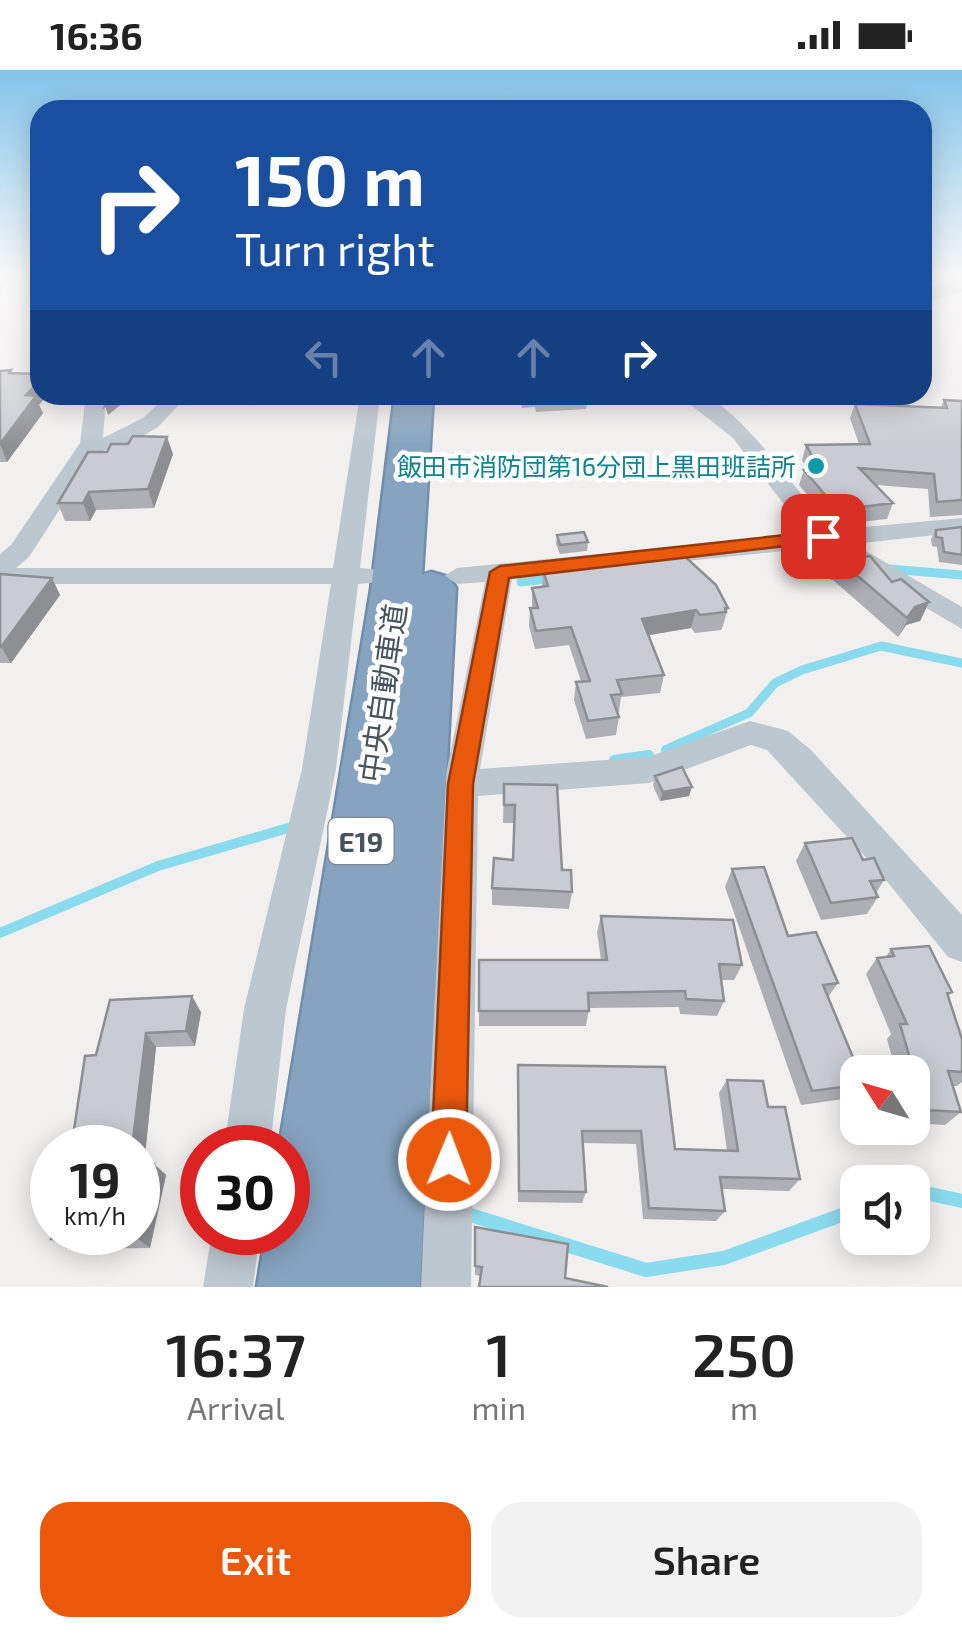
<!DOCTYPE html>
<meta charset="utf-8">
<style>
body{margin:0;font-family:"Exo 2","Noto Sans JP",sans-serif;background:#f2f2f2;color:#222;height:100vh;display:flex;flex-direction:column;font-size:38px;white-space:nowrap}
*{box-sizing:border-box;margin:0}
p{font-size:32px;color:#767676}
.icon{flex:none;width:55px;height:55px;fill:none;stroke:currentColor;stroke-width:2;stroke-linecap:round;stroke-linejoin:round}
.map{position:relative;height:1217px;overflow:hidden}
.side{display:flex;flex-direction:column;background:#fff;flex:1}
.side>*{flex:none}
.hud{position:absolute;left:30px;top:30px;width:902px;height:305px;border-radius:30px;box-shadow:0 5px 25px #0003;background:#1a4fa0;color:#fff;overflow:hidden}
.needle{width:65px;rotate:307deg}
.fabs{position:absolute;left:840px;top:985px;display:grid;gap:20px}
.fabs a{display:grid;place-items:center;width:90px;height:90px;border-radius:20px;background:#fff;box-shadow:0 5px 25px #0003;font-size:50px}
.speed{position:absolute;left:30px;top:1055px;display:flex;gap:20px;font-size:50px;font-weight:700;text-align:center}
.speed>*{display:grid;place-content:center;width:130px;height:130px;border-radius:50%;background:#fff;box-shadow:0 5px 25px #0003;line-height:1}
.speed small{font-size:25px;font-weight:400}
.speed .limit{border:15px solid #d22;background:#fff;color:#111}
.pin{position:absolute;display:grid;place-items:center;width:85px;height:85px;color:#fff;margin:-42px;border-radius:20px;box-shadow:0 5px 15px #0006}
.me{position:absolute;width:110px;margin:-55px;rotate:1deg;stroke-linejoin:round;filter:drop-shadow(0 0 8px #0008)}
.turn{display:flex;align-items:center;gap:35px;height:210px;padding:0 40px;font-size:45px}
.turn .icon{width:130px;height:130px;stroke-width:2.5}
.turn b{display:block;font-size:70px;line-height:85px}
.lanes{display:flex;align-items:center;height:95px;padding:0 40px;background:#0003;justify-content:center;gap:50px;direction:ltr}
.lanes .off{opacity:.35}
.eta{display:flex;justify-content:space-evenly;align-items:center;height:170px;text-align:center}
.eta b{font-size:60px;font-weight:600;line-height:70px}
.button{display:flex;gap:20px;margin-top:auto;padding:20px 40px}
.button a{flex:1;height:115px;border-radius:30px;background:#ea580c;color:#fff;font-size:40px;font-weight:600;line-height:115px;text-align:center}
.button a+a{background:#f2f2f2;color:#222}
.status{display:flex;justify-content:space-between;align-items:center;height:70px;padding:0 50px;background:#fff;direction:ltr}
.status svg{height:28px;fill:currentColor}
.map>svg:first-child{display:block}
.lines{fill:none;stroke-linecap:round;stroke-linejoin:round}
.stream-far2{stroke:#8adbee;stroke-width:9}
.stream-far1{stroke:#8adbee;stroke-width:10}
.stream{stroke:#8adbee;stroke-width:14}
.highway-casing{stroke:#728eab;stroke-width:5}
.street{fill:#bdc7cf;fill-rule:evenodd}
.secondary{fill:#bdc8d4;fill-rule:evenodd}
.highway{fill:#86a3bf;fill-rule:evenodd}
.wall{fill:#adafb5}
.shaded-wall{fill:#8d8f93}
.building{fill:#c9ccd2;stroke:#8d8f93;stroke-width:2.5}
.route{fill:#ea580c;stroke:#983908;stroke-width:2.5}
.culture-dot{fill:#0f9aa8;stroke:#fff;stroke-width:4}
.labels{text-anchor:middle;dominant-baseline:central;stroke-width:9;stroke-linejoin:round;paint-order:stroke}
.far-culture-label{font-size:25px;fill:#0d838f;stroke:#fff;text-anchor:end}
.shield{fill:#fff;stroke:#7e878e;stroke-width:2.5}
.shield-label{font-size:28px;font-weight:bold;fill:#47535d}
.street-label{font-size:30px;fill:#47535d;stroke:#fff}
</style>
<div class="status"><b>16:36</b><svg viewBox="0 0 49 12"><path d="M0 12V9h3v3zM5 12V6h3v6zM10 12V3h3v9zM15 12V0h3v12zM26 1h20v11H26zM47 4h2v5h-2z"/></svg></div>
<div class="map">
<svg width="962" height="1217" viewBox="0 0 962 1217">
<rect width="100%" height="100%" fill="#f2efef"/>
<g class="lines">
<path class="stream-far2" d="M889 499 962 505
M521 512 553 508
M676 675 749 643 775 613 802 600 881 576 962 593"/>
<path class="stream-far1" d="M666 680 682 673
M614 690 649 685
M0 863 158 796 288 758"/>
<path class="stream" d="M912 1124 921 1122 962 1131
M467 1144 646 1200 724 1188 858 1139"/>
<g class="highway-casing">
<path id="highway" d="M395 325H433L422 505 431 502 448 507 456 518 420 1217H257L266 1162H288V1078H279L371 520Z"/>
</g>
<path class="street" d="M22 207 0 220V208Z
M86 325H106L103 368 143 348 168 325H188L158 357 134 371 96 383 29 487 16 498H333L360 325H380L360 498 382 500 386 506 382 512 358 514 336 699 286 939 270 1078H224L244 939 302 699 331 514H0V484L11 475 80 373Z
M678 325C684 325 695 323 701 325 744 339 798 426 832 460L962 448V462L854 474 962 537V559L823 477 512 509 480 699 648 687 750 651 777 658 788 661 811 680 962 845V892L948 887 881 804 767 680 751 675 649 713 478 726 471 1217H421L444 714 485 512 457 514 444 506 457 498 806 463 733 368Z
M212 1162H260L253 1217H203Z"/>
<path class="secondary" d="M962 208V222L922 233V218Z"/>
<use href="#highway" class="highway"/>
</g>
<path class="wall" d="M0 301 12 304 39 335 43 343 7 392H0Z
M518 325H588L586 339 536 342 535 337 522 338Z
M944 330 962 331V445L930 447 928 419 876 415 893 433 887 449 833 455 799 415 804 400H807L802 390 806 375 859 374 850 348 855 334 941 337Z
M173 384 154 438 96 440 90 451H65L58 433Z
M962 457V495L939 492 937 477 932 476 931 469 936 460Z
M815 464 862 487 892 512 929 532 920 551 906 555 898 567 833 510H831L808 482Z
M557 465 588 472 587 481 560 484 556 474Z
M643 491 728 538 723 556 721 560 695 563 691 558 648 565 664 605 660 623 621 627 619 642H617L619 647 616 665 586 669 574 630 576 612 581 611 569 575 535 579 529 556 530 538H532V518L542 517 543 500 564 498 565 492Z
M0 504 52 508 60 525 11 593H0Z
M655 706 689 726 660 731 653 716Z
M504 714 562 800 572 822 569 839 492 835V818L513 790 514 753H503Z
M805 773 863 790 884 810 876 823 878 827 867 844 821 850 796 791Z
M732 799 788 866 838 913 828 927 858 1002V1021L851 1028 801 1035 725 817Z
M601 846 742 895 734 910H721L724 931 717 946 680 944 679 937 589 938 586 956H479V890H601L597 862Z
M891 879 952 922 948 927 962 969V1012L957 1016H952L961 1042 945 1055 912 1053V1002H896L887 969 891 964 866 904 877 888 886 887Z
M110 930 201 942 195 976 156 977 144 1094H154L166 1105 150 1178 67 1179 51 1169 138 1078H76L72 1073Z
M518 995 675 1079 727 1081 719 1023 727 1010 768 1037 800 1109 789 1121 722 1119 725 1141 716 1151 643 1149 636 1074 583 1073 586 1122 582 1133 518 1132Z
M475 1196 565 1208 481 1206 475 1205Z"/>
<path class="shaded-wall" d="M922 207H951L922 214Z
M40 310V325H48L39 335 43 343 7 392 0 374 26 325Z
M120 325H133L108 345 105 336Z
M167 367 173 384 154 438 148 419Z
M89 422 96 440 90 451 83 433Z
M52 508 60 525 11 593 1 577Z
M929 532 920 551 906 555 898 567 915 537Z
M696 540 691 558 638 567 642 549Z
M692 717 689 726 660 731 663 722Z
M192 926 201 942 195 976 186 961Z
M146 963 156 977 143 1106 138 1101V1078H132Z
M154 1094 166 1105 150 1178 137 1168Z"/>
<path class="building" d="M11 300 9 303 40 304V310L26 325 36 326 0 374V301Z
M109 325H120L105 336Z
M944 330 962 331V430L937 432 934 404 859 398 893 433 838 440 804 400 819 398 806 375 870 374 855 334 947 338Z
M133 366 167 367 148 419 89 422 83 433H58L88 382H107L111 374H128Z
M962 457V485L944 482 942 468 936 467V460Z
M584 462 588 472 560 475 557 465Z
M829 462 853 476 862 487 870 486 892 512 901 509 929 532 915 537 907 548 840 491 848 490 838 491 815 464Z
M680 482 716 515 728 538H725L726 542 700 545 696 540 642 549 664 605 617 610 622 624 611 625 619 647 588 651 576 612 590 611 571 557 536 561 530 538H538L532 518 548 516 543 500 568 498 565 492 570 489 640 486 643 491Z
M0 504 52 508 1 577H0Z
M682 697 692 717 663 722 655 706Z
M504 714 557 715 562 800H571L572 822 492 818 494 788 513 790 515 735H504Z
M852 768 863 790 874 788 884 810 870 811 878 827 831 833 805 773Z
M764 797 788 866 816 862 838 913 823 915 859 1002 858 1015 812 1021 732 799Z
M601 846 733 850 742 895 719 894 724 931 686 929 685 921 588 923 589 941H479V890H607Z
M929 876 952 922 947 923 962 969V1002L948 1001 961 1042 925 1040 900 954H907L877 888 894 886 891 879Z
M192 926 186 961 146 963 132 1078H77L79 1072 72 1073 85 986 96 985 110 930Z
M518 995 665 997 675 1079 738 1081 727 1010 763 1011 768 1037H785L800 1109 720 1107 725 1141 649 1138 641 1061H582L586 1122 519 1121Z
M138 1094H154L137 1168 51 1169 53 1162H138Z
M475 1157 568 1174 565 1208 608 1217H479L482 1197 475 1196Z"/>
<linearGradient id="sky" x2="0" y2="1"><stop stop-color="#82c4ea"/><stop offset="0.55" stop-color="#f9f8f8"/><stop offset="1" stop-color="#f9f8f8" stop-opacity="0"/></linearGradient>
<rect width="962" height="377" fill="url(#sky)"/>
<path class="route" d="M823 461 830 462V471L509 508 473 714 466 1090 461 1102 449 1108 436 1102 431 1090 448 714 490 502 500 496Z"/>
<circle class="culture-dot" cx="816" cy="396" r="10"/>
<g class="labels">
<g class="far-culture-label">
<text x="796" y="396">飯田市消防団第16分団上黒田班詰所</text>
</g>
<rect class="shield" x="328.5" y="748" width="65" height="46" rx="8"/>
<g class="shield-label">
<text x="361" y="771">E19</text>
</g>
<g class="street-label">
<text transform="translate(382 623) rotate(-82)">中央自動車道</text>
</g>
</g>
</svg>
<div class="fabs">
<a><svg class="needle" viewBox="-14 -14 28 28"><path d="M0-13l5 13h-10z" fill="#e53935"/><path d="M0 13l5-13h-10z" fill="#767676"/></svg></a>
<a><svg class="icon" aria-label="sound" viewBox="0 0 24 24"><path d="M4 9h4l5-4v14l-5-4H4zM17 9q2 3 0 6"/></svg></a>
</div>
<div class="speed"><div>19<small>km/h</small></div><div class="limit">30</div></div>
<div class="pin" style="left:823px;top:466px;background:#d93025"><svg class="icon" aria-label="arrive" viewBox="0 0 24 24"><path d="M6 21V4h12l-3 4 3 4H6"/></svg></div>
<svg class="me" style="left:449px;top:1090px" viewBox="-20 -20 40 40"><circle r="17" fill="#ea580c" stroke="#fff" stroke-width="3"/><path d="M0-11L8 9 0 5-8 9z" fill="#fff"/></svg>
<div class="hud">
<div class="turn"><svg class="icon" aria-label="right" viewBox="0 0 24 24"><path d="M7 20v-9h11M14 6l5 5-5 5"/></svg><div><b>150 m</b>Turn right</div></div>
<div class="lanes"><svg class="icon off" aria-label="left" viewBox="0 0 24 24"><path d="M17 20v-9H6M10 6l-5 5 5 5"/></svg><svg class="icon off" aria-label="ahead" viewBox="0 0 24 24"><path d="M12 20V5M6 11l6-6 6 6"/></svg><svg class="icon off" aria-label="ahead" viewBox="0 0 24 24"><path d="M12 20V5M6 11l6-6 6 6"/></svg><svg class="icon" aria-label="right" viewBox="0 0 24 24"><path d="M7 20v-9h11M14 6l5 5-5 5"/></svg></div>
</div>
</div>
<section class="side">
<div class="eta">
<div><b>16:37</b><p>Arrival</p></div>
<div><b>1</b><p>min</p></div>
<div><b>250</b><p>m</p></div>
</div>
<div class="button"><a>Exit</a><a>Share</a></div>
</section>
